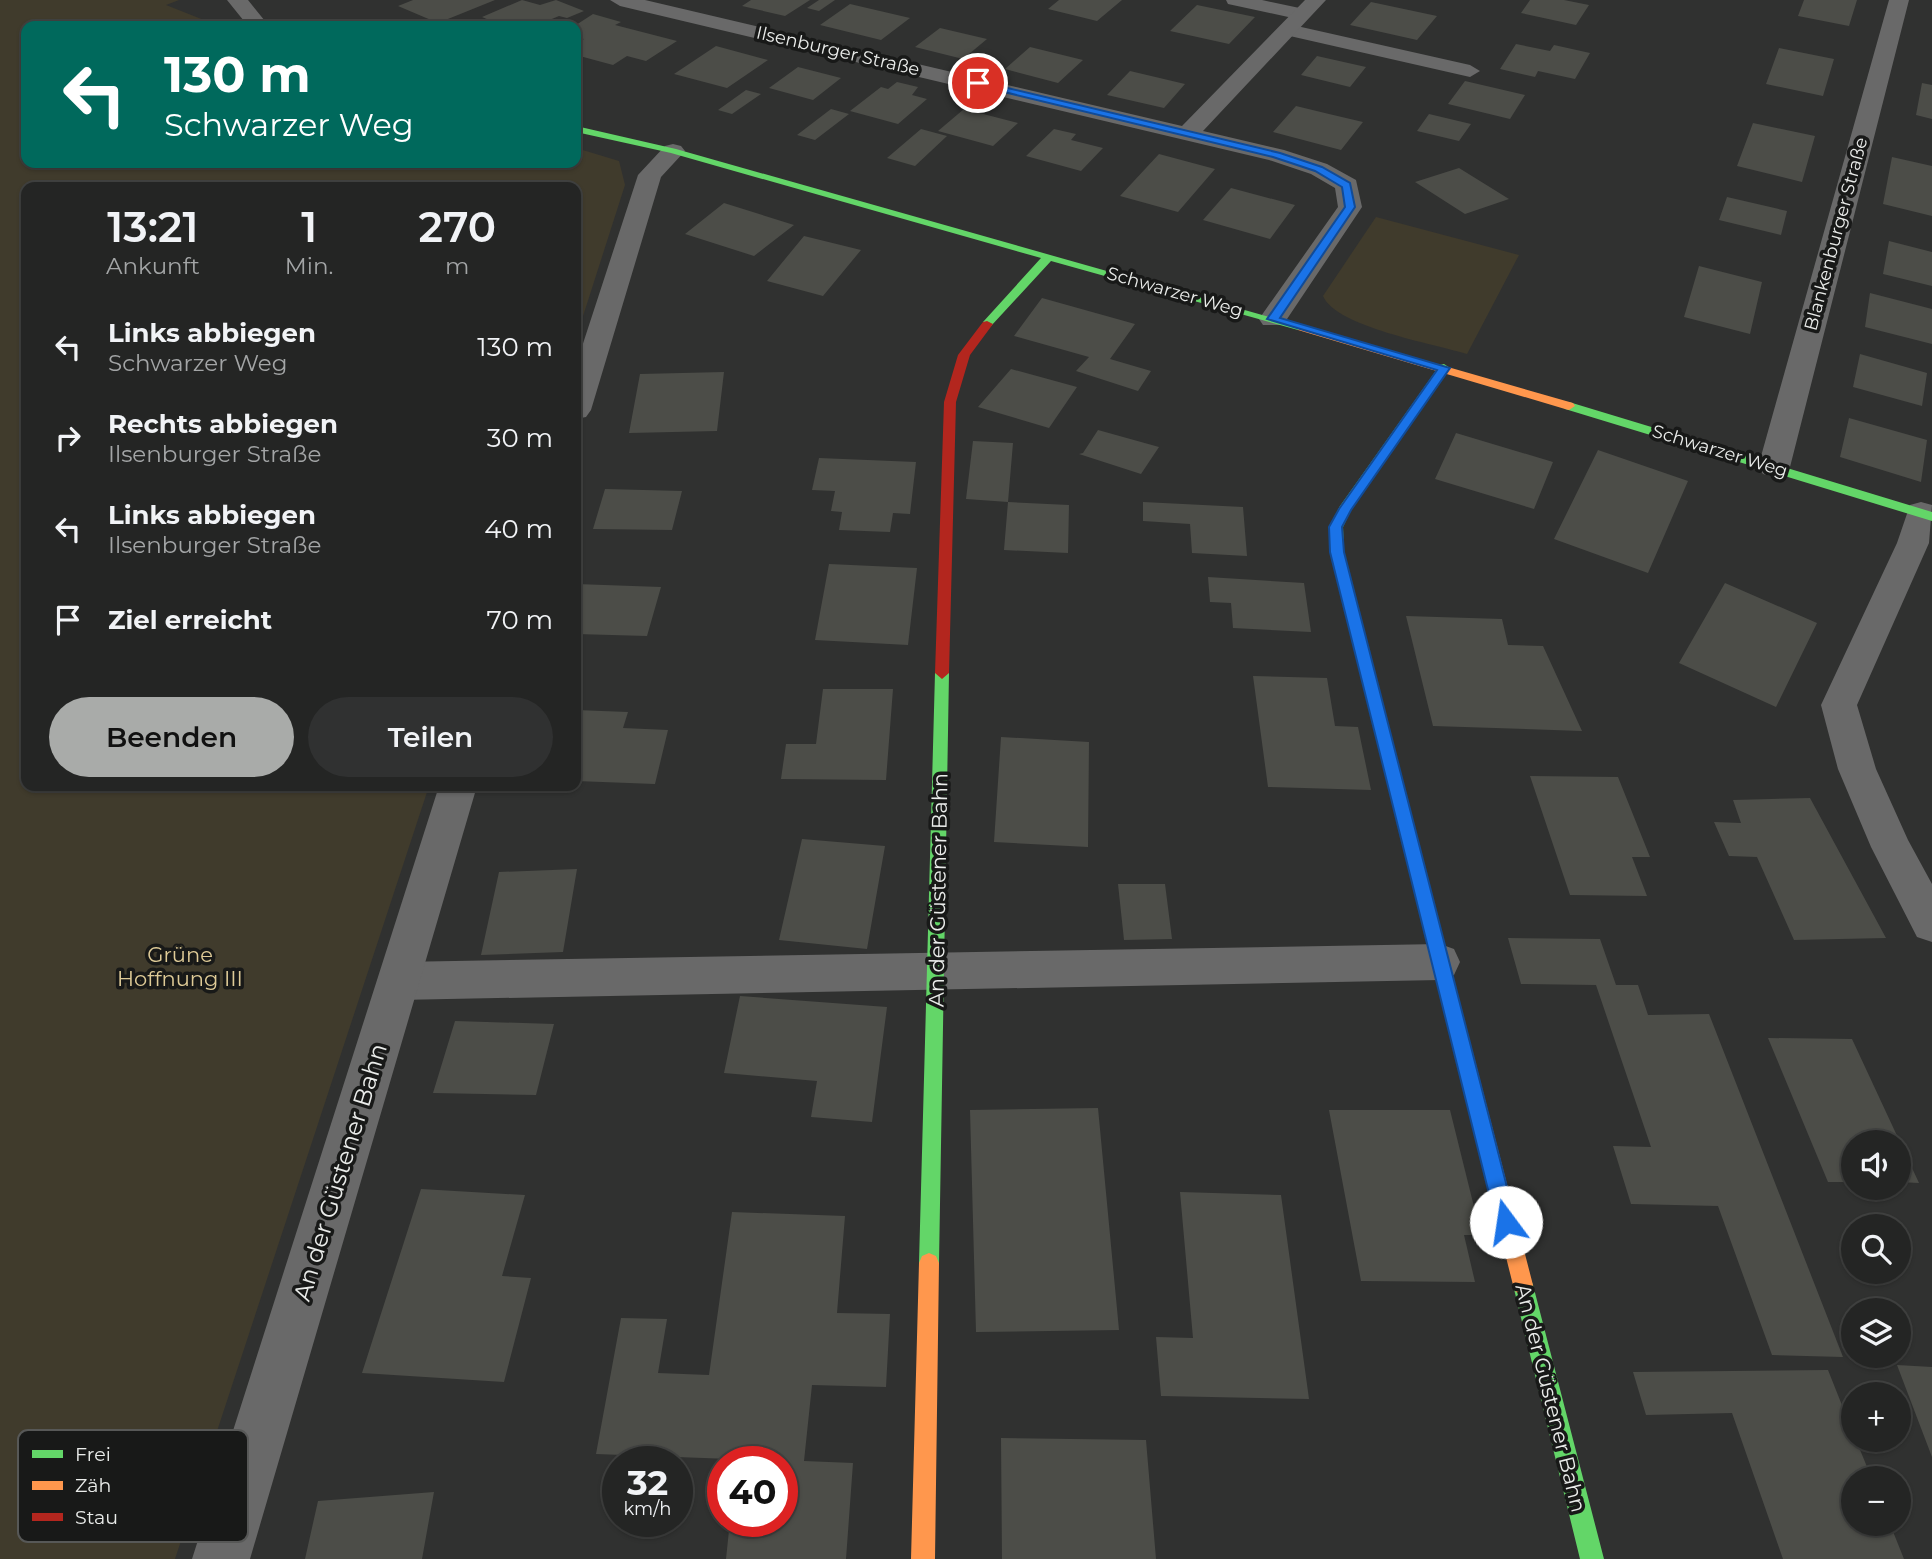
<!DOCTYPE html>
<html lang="de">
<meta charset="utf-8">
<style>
body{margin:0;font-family:Montserrat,sans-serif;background:#303131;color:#f1f3f6;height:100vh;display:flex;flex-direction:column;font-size:26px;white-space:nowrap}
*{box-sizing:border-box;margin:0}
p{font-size:23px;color:#a3a5a6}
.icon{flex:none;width:38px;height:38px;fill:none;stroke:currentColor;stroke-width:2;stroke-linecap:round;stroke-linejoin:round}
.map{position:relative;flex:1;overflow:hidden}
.side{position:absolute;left:21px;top:182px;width:560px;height:609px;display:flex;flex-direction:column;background:#242524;border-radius:14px;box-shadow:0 2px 5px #0004,0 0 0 2px #414241}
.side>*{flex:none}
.banner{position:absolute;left:21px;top:21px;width:560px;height:147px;border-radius:14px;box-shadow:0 2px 5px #0004,0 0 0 2px #414241;background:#00695c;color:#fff;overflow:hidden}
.controls{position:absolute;left:1841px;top:1130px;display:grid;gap:14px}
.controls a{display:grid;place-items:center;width:70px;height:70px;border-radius:50%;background:#242524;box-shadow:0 2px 5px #0004,0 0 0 2px #414241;font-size:35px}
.speed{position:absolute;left:602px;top:1446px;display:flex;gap:14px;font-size:35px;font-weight:700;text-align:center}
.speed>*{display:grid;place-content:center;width:91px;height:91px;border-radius:50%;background:#242524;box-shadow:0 2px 5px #0004,0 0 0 2px #414241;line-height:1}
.speed small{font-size:18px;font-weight:400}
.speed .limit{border:10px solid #d22;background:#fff;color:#111}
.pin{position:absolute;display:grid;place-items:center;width:60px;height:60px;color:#fff;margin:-30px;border:4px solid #fff;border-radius:50%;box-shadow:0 2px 7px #0007}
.me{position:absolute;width:77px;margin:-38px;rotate:346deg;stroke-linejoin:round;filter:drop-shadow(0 0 5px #0008)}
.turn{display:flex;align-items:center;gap:24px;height:147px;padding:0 28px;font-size:32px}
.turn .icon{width:91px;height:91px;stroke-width:2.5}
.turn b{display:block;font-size:49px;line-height:60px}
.eta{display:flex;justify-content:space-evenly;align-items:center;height:119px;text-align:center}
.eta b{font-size:42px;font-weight:600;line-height:49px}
.action{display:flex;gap:14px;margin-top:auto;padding:14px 28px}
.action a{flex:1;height:80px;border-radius:42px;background:#a9aba9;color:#111;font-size:28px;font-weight:600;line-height:80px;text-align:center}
.action a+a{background:#303131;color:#f1f3f6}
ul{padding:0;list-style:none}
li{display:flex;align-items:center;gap:21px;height:91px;padding:0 28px}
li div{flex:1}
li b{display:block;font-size:26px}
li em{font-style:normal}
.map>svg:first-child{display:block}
.green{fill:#403b2c}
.building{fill:#4c4d48}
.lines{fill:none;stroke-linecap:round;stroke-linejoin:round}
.lane{fill:#696969;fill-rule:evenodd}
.street{fill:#696969;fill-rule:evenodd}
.fast{fill:#63d668;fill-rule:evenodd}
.slow{fill:#ff974d;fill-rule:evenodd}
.jam{fill:#b3261e;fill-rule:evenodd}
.route{fill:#1a73e8;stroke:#114b97;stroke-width:2}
.labels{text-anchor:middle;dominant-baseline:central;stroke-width:7;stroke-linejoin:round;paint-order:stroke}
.far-street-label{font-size:18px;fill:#eaecea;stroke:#181918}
.street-label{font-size:21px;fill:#eaecea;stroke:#181918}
.park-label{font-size:21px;fill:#dfcb97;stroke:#181918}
.near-street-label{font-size:24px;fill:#eaecea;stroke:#181918}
.key{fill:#181918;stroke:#575857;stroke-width:2}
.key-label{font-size:19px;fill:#eaecea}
</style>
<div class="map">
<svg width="1932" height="1559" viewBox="0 0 1932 1559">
<rect width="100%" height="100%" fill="#303130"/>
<path class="green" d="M0 0H179L166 5 219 26H26V163H576V148L619 161 625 185 576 338V187H26V786H429L175 1559H0Z
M1376 217 1519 255 1467 354C1435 344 1336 327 1323 296Z"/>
<path class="building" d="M413 0H495L438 23 398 6Z
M522 0 540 5 556 0 584 11 567 18 559 16 535 26H503L482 17Z
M751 0H810L785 16 742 6Z
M819 0H835L819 11 807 8Z
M1059 0H1122L1097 21 1048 9Z
M1530 0H1564L1589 5 1576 25 1521 13Z
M1804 0H1857L1849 26 1798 16Z
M1371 2 1437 16 1417 40 1350 25Z
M850 4 910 18 881 40 820 25Z
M1197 5 1255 17 1229 44 1170 31Z
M593 14 621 22 615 25 677 41 646 61 627 56 613 65 576 55V44L584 39 576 37V25Z
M940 28 987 39 963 59 915 47Z
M1516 44 1550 51 1554 45 1590 53 1575 79 1538 71 1535 77 1500 69Z
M716 46 768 60 727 88 674 74Z
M1030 47 1083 60 1058 83 1005 69Z
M1779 48 1834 59 1823 96 1766 84Z
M1317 56 1366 67 1350 87 1301 75Z
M798 67 841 78 813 100 769 88Z
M1130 71 1185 84 1164 108 1107 95Z
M1465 81 1525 95 1510 119 1448 104Z
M897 82 918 87 912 95 927 99 898 124 850 111 881 87 888 89Z
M1922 83 1932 85V119L1916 115Z
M746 90 761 94 732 114 718 110Z
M1296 106 1329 114 1363 122 1341 150 1273 132Z
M831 109 849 114 815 140 797 135Z
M964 109 1018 123 993 146 938 131Z
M1429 114 1471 124 1459 141 1417 131Z
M1753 123 1815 136 1802 182 1737 166Z
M921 129 947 136 915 166 887 158Z
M1054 129 1076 134 1071 140 1103 148 1081 171 1026 156Z
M1159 154 1215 169 1178 212 1120 196Z
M1892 157 1932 166V216L1883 204Z
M1459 168 1509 199 1465 214 1415 182Z
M1231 188 1295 205 1270 239 1203 220Z
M1727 197 1787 211 1781 235 1719 220Z
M724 203 794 225 754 256 685 234Z
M804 236 861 250 823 296 767 281Z
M1889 241 1932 252V286L1883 274Z
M1699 266 1762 282 1750 334 1684 317Z
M1870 293 1932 309V344L1865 327Z
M1042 298 1135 324 1110 359 1151 371 1138 391 1076 371 1089 357 1014 336Z
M1860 354 1927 373 1922 406 1853 387Z
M1011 369 1077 387 1049 428 978 407Z
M724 372 717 431 629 433 640 374Z
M1849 418 1927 440 1921 482 1840 457Z
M1098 430 1159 447 1141 474 1079 454 1083 453Z
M1456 433 1553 462 1534 509 1435 479Z
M973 441 1013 443 1008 502 1069 505 1068 553 1004 550 1008 502 966 499Z
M1598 450 1688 481 1648 573 1554 539Z
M819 458 916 462 910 514 893 513 890 532 839 530 842 512 831 511 835 491 812 490Z
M605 489 682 491 672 530 593 529Z
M1143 502 1243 507 1247 556 1192 553 1190 524 1143 521Z
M829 564 917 568 908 645 815 640Z
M1208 577 1304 583 1311 632 1233 628 1231 603 1210 602Z
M1725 583 1817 623 1776 707 1679 663Z
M576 584 661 587 647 636 576 634Z
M1406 616 1502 619 1508 645 1543 646 1582 731 1433 726Z
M1253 676 1327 678 1335 726 1358 727 1371 790 1268 787Z
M823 689H893L886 780 781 779 786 744H816Z
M576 710 628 712 623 728 668 730 655 784 576 781Z
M1001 737 1089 742 1088 847 994 842Z
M1530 776 1618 777 1650 857H1632L1647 896 1570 895Z
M1810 798 1886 938 1794 940 1757 857 1729 856 1714 822 1741 823 1733 800Z
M802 839 885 846 867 949 779 940Z
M577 869 563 952 481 955 499 872Z
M1118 884H1165L1172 939 1124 940Z
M1508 938 1600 939 1616 985H1638L1648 1015 1709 1014 1843 1357 1772 1355 1718 1206 1631 1204 1613 1146 1651 1147 1596 985 1521 984Z
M740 996 887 1007 872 1122 811 1117 817 1081 724 1073Z
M455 1021 554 1024 536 1095 433 1093Z
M1768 1038 1852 1039 1919 1183 1899 1182V1143H1853V1182H1828Z
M1098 1108 1119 1330 976 1332 970 1110Z
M1329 1110H1450L1481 1235H1464L1475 1282 1361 1281Z
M421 1189 525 1195 502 1276 531 1278 504 1382 362 1373Z
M1180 1192 1281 1195 1309 1399 1161 1396 1156 1337 1193 1338Z
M732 1212 845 1216 837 1313 890 1314 886 1387 812 1385 804 1461 853 1463 846 1559H726L730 1521H782V1461L596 1454 621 1318 667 1319 658 1373 709 1375Z
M1897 1365 1932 1367V1457Z
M1828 1370 1853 1433V1440H1856L1872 1479H1853V1524H1890L1904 1559H1783L1732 1413 1646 1415 1633 1372Z
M1001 1438 1146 1440 1156 1559H1002Z
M434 1492 422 1559H305L318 1501Z"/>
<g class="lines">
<path class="lane" d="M1226 0H1262L1309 10 1312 14 1302 20 1228 4Z
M1288 24 1470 65 1480 71 1470 77 1281 34 1278 30 1281 26Z
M1440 944 1454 949 1460 962 1454 975 1440 980 398 1000 383 994 377 981 383 968 398 962Z"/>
<path class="street" d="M227 0H248L269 26H248Z
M610 0H645L1182 126 1305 0H1326L1203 131 1284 150 1327 164 1356 180 1362 207 1283 325H1263L1259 319 1338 207 1335 188 1311 174 1269 160 620 6Z
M1889 0H1909L1790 467 1785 474 1774 477 1763 474 1758 467Z
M673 144 681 146 685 151 661 177 591 410 586 417 576 419V365L638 175 665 146Z
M1921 502 1932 505 1929 543 1857 705 1876 769 1908 840 1932 884V942L1917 937 1871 847 1838 769 1821 705 1897 543 1910 505Z
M439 786H477L250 1559H192Z"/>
<path class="fast" d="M576 126 676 149 1308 328 1298 330 1051 261 991 326H983V322L1041 258 671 153 576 132Z
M1444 364 1450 368 1351 510 1343 527 1344 552 1410 810 1408 815H1396L1394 810 1330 552 1329 527 1340 506 1440 365Z
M1569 402 1932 512V521L1565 409 1563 406Z
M942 667 949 673 939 1263 936 1270 929 1273 922 1270 919 1263 935 673Z
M1523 1275 1530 1278 1533 1285 1604 1559H1580L1513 1285 1516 1278Z"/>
<path class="slow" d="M1302 325 1573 403 1575 406 1569 410 1565 409 1298 330V326Z
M1402 803 1408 805 1410 810 1533 1285 1530 1292 1523 1295 1516 1292 1513 1285 1394 810 1396 805Z
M929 1253 936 1256 939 1263 935 1559H911L919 1263 922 1256Z"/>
<path class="jam" d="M987 321 993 324 970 355 956 402 949 673 942 679 935 673 944 402 958 355 983 322Z"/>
</g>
<path class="route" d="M978 81 1280 153 1322 167 1350 183 1355 207 1280 318 1450 368 1351 510 1342 527 1344 552 1516 1222 1513 1229 1506 1232 1499 1229 1496 1222 1330 552 1329 527 1339 509 1437 370 1267 319 1345 207 1342 187 1315 171 1273 157 975 85Z"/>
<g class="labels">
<g class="far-street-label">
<text transform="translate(838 51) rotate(13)">Ilsenburger Straße</text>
<text transform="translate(1836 234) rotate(-75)">Blankenburger Straße</text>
<text transform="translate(1175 292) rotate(16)">Schwarzer Weg</text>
<text transform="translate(1720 451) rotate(17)">Schwarzer Weg</text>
</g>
<g class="street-label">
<text transform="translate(938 890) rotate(-89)">An der Güstener Bahn</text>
<text transform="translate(1551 1398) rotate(76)">An der Güstener Bahn</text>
</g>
<g class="park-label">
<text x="180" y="954">Grüne<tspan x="180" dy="24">Hoffnung III</tspan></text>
</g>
<g class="near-street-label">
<text transform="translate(340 1172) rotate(-73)">An der Güstener Bahn</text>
</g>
</g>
<rect x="18" y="1430" width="230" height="112" rx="10" class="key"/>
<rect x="32" y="1450" width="31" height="8" fill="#63d668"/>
<rect x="32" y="1481" width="31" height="9" fill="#ff974d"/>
<rect x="32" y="1513" width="31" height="8" fill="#b3261e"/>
<g class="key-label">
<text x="75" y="1461">Frei</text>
<text x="75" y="1492">Zäh</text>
<text x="75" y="1524">Stau</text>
</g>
</svg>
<div class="controls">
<a><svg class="icon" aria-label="sound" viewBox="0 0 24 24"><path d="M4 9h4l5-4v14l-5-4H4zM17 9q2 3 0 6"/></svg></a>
<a><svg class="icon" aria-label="search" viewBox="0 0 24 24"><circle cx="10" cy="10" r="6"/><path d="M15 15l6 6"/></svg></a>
<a><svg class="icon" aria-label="layers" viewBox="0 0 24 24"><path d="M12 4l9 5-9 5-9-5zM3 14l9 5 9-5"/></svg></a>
<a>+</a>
<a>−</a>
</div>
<div class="speed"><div>32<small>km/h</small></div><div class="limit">40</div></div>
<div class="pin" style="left:978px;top:83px;background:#d93025"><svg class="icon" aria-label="arrive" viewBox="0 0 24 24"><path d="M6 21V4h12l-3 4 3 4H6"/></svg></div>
<svg class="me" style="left:1506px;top:1222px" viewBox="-20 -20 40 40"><circle r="19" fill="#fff"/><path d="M0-13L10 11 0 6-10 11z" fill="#1a73e8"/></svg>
<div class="banner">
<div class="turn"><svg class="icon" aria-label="left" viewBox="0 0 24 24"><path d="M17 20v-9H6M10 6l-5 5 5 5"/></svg><div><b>130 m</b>Schwarzer Weg</div></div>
</div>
<section class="side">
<div class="eta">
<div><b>13:21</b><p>Ankunft</p></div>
<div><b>1</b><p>Min.</p></div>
<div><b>270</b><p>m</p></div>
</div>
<ul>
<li><svg class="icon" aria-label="left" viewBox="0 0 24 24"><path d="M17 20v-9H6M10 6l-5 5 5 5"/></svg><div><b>Links abbiegen</b><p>Schwarzer Weg</p></div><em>130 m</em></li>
<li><svg class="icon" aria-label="right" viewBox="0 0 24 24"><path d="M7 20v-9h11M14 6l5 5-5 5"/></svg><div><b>Rechts abbiegen</b><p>Ilsenburger Straße</p></div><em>30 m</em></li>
<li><svg class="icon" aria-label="left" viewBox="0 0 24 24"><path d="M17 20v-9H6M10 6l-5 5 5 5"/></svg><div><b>Links abbiegen</b><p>Ilsenburger Straße</p></div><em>40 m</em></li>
<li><svg class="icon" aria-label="arrive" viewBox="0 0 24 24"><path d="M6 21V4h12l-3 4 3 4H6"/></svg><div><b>Ziel erreicht</b></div><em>70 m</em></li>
</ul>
<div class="action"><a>Beenden</a><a>Teilen</a></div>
</section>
</div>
